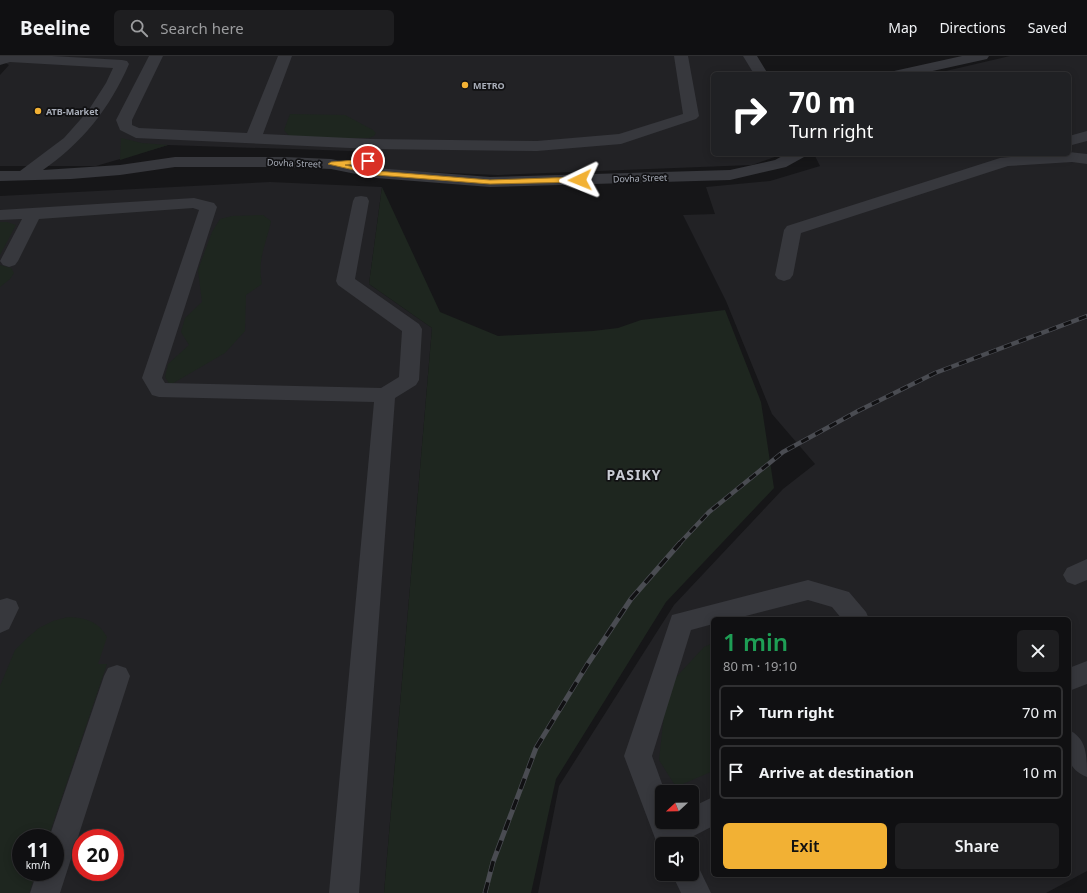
<!DOCTYPE html>
<meta charset="utf-8">
<style>
body{margin:0;font-family:"Noto Sans",sans-serif;background:#1e1e20;color:#f1f3f6;height:100vh;display:flex;flex-direction:column;font-size:15px;white-space:nowrap}
*{box-sizing:border-box;margin:0}
p{font-size:13px;color:#9c9d9f}
.icon{flex:none;width:22px;height:22px;fill:none;stroke:currentColor;stroke-width:2;stroke-linecap:round;stroke-linejoin:round}
.map{position:relative;flex:1;overflow:hidden}
.drawer{position:absolute;left:711px;top:561px;width:360px;height:260px;display:flex;flex-direction:column;background:#101012;border-radius:6px;box-shadow:0 2px 10px #0003,0 0 0 1px #303032}
.drawer>*{flex:none}
.hud{position:absolute;left:711px;top:16px;width:360px;height:84px;border-radius:6px;box-shadow:0 2px 10px #0003,0 0 0 1px #303032;background:#202124;color:#fff;overflow:hidden}
.needle{width:26px;rotate:248deg}
.tools{position:absolute;left:655px;top:729px;display:grid;gap:8px}
.tools a{display:grid;place-items:center;width:44px;height:44px;border-radius:6px;background:#101012;box-shadow:0 2px 10px #0003,0 0 0 1px #303032;font-size:20px}
.speed{position:absolute;left:12px;top:773px;display:flex;gap:8px;font-size:20px;font-weight:700;text-align:center}
.speed>*{display:grid;place-content:center;width:52px;height:52px;border-radius:50%;background:#101012;box-shadow:0 2px 10px #0003,0 0 0 1px #303032;line-height:1}
.speed small{font-size:10px;font-weight:400}
.speed .limit{border:6px solid #d22;background:#fff;color:#111}
.pin{position:absolute;display:grid;place-items:center;width:34px;height:34px;color:#fff;margin:-17px;border:2px solid #fff;border-radius:50%;box-shadow:0 1px 4px #0007}
.me{position:absolute;width:44px;margin:-22px;rotate:268deg;stroke-linejoin:round;filter:drop-shadow(0 0 3px #0008)}
.turn{display:flex;align-items:center;gap:14px;height:84px;padding:0 12px;font-size:18px}
.turn .icon{width:52px;height:52px;stroke-width:2.5}
.turn b{display:block;font-size:28px;line-height:34px}
.round{display:grid;place-items:center;flex:none;width:42px;height:42px;border-radius:6px;background:#1e1e20}
.head{display:flex;align-items:center;justify-content:space-between;height:68px;padding:0 12px}
h1{font-size:24px;font-weight:600;line-height:30px;color:#1e9e55}
.primary-button{display:flex;gap:8px;margin-top:auto;padding:8px 12px}
.primary-button a{flex:1;height:46px;border-radius:6px;background:#f2b134;color:#111;font-size:16px;font-weight:600;line-height:46px;text-align:center}
.primary-button a+a{background:#1e1e20;color:#f1f3f6}
ul{padding:0;list-style:none}
li{display:flex;align-items:center;gap:12px;height:54px;margin:0 8px 6px;padding:0 4px;border:2px solid #303032;border-radius:6px}
li div{flex:1}
li b{display:block;font-size:15px}
li em{font-style:normal}
header{display:flex;align-items:center;gap:24px;box-sizing:border-box;height:56px;padding:0 20px;background:#101012;border-bottom:1px solid #303032}
header strong{font-size:19px}
nav{display:flex;gap:22px;margin-inline-start:auto;font-size:14px}
.search{width:280px;height:36px;background:#1e1e20;display:flex;align-items:center;gap:10px;box-sizing:border-box;padding:0 14px;border-radius:6px;color:#9c9d9f;font-size:15px}
.map>svg:first-child{display:block}
.built{fill:#222225;fill-rule:evenodd}
.green{fill:#1e261f}
.lines{fill:none;stroke-linecap:round;stroke-linejoin:round}
.minor{fill:#37383d;fill-rule:evenodd}
.rail-far1-casing{stroke:#4a4c52;stroke-width:4.5}
.rail-casing{stroke:#4a4c52;stroke-width:5}
.rail-far1{stroke:#111113;stroke-width:3;stroke-dasharray:8;stroke-linecap:butt}
.rail{stroke:#111113;stroke-width:3.5;stroke-dasharray:11;stroke-linecap:butt}
.route{fill:#f2b134;stroke:#9d7322}
.poi-dot{fill:#f2b134;stroke:#111113;stroke-width:1.5}
.labels{text-anchor:middle;dominant-baseline:central;stroke-width:3.5;stroke-linejoin:round;paint-order:stroke}
.far-poi-label{font-size:9px;font-weight:bold;fill:#a8adb8;stroke:#111113;text-anchor:start}
.far-street-label{font-size:9px;fill:#a8adb8;stroke:#111113}
.district-label{font-size:14px;font-weight:bold;letter-spacing:1px;fill:#c9ccd4;stroke:#111113}
</style>
<header>
<strong>Beeline</strong>
<div class="search"><svg class="icon" aria-label="search" viewBox="0 0 24 24"><circle cx="10" cy="10" r="6"/><path d="M15 15l6 6"/></svg>Search here</div>
<nav><a>Map</a><a>Directions</a><a>Saved</a></nav>
</header>
<div class="map">
<svg width="1087" height="837" viewBox="0 0 1087 837">
<rect width="100%" height="100%" fill="#161618"/>
<path class="built" d="M0 0H744L755 18H713V98H783L752 109 498 119 379 114 382 96 168 89 96 110H0V19L9 9 0 4Z
M1010 0H1087V815L1046 837H538L559 730 674 549 783 433 815 408 772 358 726 245 683 159 715 158 706 131 770 125 820 110 814 98H1069V18H933ZM713 563H1069V819H713ZM662 736H692V766H662ZM662 788H692V818H662Z
M270 126 382 131 369 228 432 272 384 837H0V140ZM21 782H55V816H21ZM81 782H115V816H81Z"/>
<path class="green" d="M290 58 345 59 373 74 376 77 374 80 369 82H297L289 80 284 74Z
M121 82 142 87 168 89 120 104Z
M382 131 440 256 498 280 593 275 618 272 641 264 725 254 761 346 774 432 666 546 556 723 531 837H384L432 272 369 228Z
M263 159 271 165C266 189 257 203 262 228L246 239 245 275 225 297 170 329 165 321 168 308 189 289 181 276 185 262 202 246 198 214 212 176 220 163 232 160Z
M0 166H7L16 169 0 199Z
M0 209 11 212 14 217 10 223 0 231Z
M68 561C86 562 98 565 107 581L98 608H107L48 782H21V816H36L29 837H0V630L15 594 27 582 39 572 53 565Z
M713 587V715L676 731 659 704 667 631 704 591Z"/>
<g class="lines">
<path class="minor" d="M0 0H52L122 4 127 5 129 8C110 52 82 87 43 114L120 109 175 101H285L331 103 376 112 490 121 730 114 775 104 786 98H806L804 101 786 111 730 124 490 131 376 122 331 113 285 111H175L120 119 71 123 0 125V115H20L64 82 88 55 106 27 113 12 10 6 0 9Z
M149 0H163L132 64V69L139 72 247 77 278 0H292L263 78 371 83 537 85 619 78 683 58 674 0H688L699 60 696 63 621 88 537 95 371 93 136 82 120 74 116 64Z
M743 0H757L768 18H754Z
M962 0H989L987 3 919 18H892L894 15Z
M1087 75V85L1072 89 1069 88V80Z
M1069 96 1087 98V108L1072 106 1008 110 801 177 793 219 790 223 784 225 778 223 775 219 784 174 787 170 1000 102 1042 98H1069Z
M361 140 367 141 369 145 355 223 419 268 422 273 419 324 416 329 395 342 359 837H329L374 346 159 341 152 339 142 322 199 154 193 152 39 163 18 205 15 209 9 211 3 209 0 205 22 163 0 164V154L194 142 214 147 217 151 162 322 165 327 381 332 399 321 402 275 338 229 336 225 353 145 355 141Z
M1087 503V524L1075 529 1067 526 1063 519 1067 512Z
M808 524 849 536 866 556 869 563H842L832 551 808 544 734 563H713V568L691 574 652 700 665 736H662V766H692V751L713 741V770L684 785 685 788H662V799L661 798 624 700 672 559Z
M7 542 16 545 19 552 9 573 0 577V544Z
M1087 605V628L1069 635V612Z
M117 609 126 612 130 620 60 837H30L37 816H55V782H49L104 620 108 612Z
M1069 674C1087 683 1087 699 1087 721 1063 711 1069 696 1069 674Z
M692 805 697 808 711 837H681L672 818H692Z"/>
<g class="rail-far1-casing">
<path id="rail-far1" d="M679 488 709 456 783 396 858 355 935 317 1087 260"/>
</g>
<g class="rail-casing">
<path id="rail" d="M485 837 493 806 536 692 587 609 631 543 680 487"/>
</g>
<use href="#rail-far1" class="rail-far1"/>
<use href="#rail" class="rail"/>
</g>
<path class="route" d="M368 103 370 104V107L345 109 376 115 490 124 580 121 583 124 580 126 490 128 376 119 328 108 331 106Z"/>
<g class="poi-dot">
<circle cx="465" cy="29" r="4"/>
<circle cx="38" cy="55" r="4"/>
</g>
<g class="labels">
<g class="far-poi-label">
<text x="473" y="29">METRO</text>
<text x="46" y="55">ATB-Market</text>
</g>
<g class="far-street-label">
<text transform="translate(294 107) rotate(2)">Dovha Street</text>
<text transform="translate(640 122) rotate(-2)">Dovha Street</text>
</g>
<g class="district-label">
<text x="634" y="418">PASIKY</text>
</g>
</g>
</svg>
<div class="tools">
<a><svg class="needle" viewBox="-14 -14 28 28"><path d="M0-13l5 13h-10z" fill="#e53935"/><path d="M0 13l5-13h-10z" fill="#9c9d9f"/></svg></a>
<a><svg class="icon" aria-label="sound" viewBox="0 0 24 24"><path d="M4 9h4l5-4v14l-5-4H4zM17 9q2 3 0 6"/></svg></a>
</div>
<div class="speed"><div>11<small>km/h</small></div><div class="limit">20</div></div>
<div class="pin" style="left:368px;top:105px;background:#d93025"><svg class="icon" aria-label="arrive" viewBox="0 0 24 24"><path d="M6 21V4h12l-3 4 3 4H6"/></svg></div>
<svg class="me" style="left:580px;top:124px" viewBox="-20 -20 40 40"><path d="M0-17L14 15 0 8-14 15z" fill="#f2b134" stroke="#fff" stroke-width="4"/></svg>
<div class="hud">
<div class="turn"><svg class="icon" aria-label="right" viewBox="0 0 24 24"><path d="M7 20v-9h11M14 6l5 5-5 5"/></svg><div><b>70 m</b>Turn right</div></div>
</div>
<section class="drawer">
<div class="head"><div><h1>1 min</h1><p>80 m · 19:10</p></div><a class="round"><svg class="icon" aria-label="close" viewBox="0 0 24 24"><path d="M6 6l12 12M18 6L6 18"/></svg></a></div>
<ul>
<li><svg class="icon" aria-label="right" viewBox="0 0 24 24"><path d="M7 20v-9h11M14 6l5 5-5 5"/></svg><div><b>Turn right</b></div><em>70 m</em></li>
<li><svg class="icon" aria-label="arrive" viewBox="0 0 24 24"><path d="M6 21V4h12l-3 4 3 4H6"/></svg><div><b>Arrive at destination</b></div><em>10 m</em></li>
</ul>
<div class="primary-button"><a>Exit</a><a>Share</a></div>
</section>
</div>
